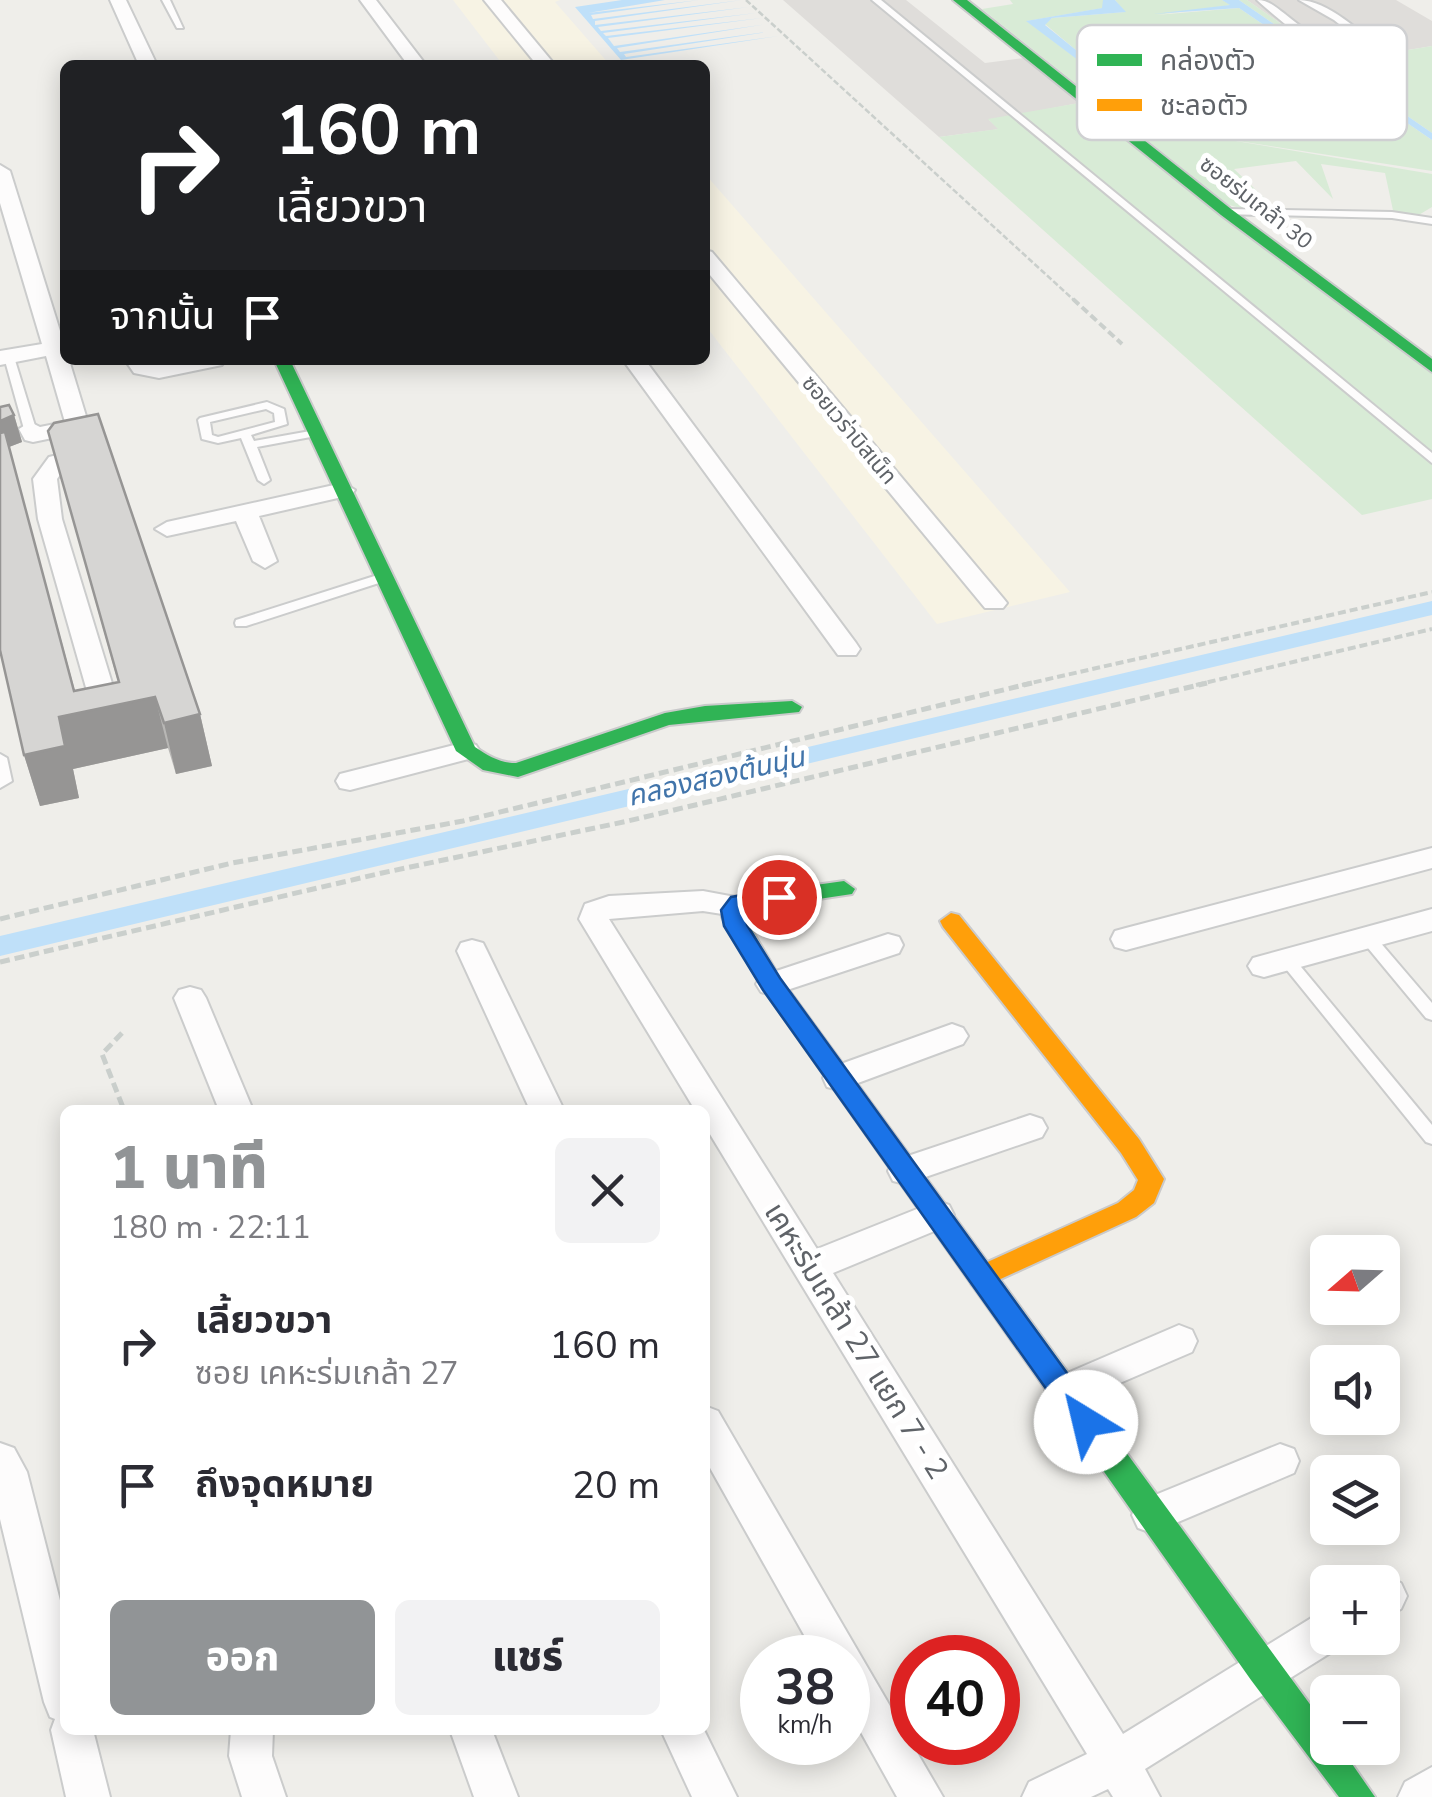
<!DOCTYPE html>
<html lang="th">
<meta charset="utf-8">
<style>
body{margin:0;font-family:"Nunito Sans","Noto Sans Thai",sans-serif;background:#f2f2f3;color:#2b2b33;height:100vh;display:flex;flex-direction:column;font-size:38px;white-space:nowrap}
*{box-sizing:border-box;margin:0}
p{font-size:32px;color:#7c7c81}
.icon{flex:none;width:55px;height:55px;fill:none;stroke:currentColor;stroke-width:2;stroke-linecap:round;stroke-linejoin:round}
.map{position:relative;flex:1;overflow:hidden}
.details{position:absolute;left:60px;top:1105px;width:650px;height:630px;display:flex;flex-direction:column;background:#fff;border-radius:15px;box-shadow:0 5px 25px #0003}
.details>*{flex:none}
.top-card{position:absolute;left:60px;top:60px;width:650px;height:305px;border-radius:15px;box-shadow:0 5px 25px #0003;background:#202124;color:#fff;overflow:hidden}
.needle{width:65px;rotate:250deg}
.controls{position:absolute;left:1310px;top:1235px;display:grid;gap:20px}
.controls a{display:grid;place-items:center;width:90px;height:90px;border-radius:15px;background:#fff;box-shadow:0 5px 25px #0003;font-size:50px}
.speed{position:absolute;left:740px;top:1635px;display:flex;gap:20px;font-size:50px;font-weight:700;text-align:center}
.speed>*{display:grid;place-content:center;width:130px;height:130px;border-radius:50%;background:#fff;box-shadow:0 5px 25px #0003;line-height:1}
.speed small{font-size:25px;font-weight:400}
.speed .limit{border:15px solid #d22;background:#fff;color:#111}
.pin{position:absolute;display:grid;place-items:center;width:85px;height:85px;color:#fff;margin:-42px;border:5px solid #fff;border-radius:50%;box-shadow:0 2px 10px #0007}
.me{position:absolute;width:110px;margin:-55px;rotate:324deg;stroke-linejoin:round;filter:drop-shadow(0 0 8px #0008)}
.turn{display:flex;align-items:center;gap:35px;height:210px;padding:0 50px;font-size:45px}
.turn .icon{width:130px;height:130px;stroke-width:2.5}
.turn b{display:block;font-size:70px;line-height:85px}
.then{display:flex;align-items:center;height:95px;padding:0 50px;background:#0003;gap:20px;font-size:38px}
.round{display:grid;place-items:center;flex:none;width:105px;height:105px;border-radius:15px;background:#f2f2f3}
.summary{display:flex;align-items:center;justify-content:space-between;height:170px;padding:0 50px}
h1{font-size:60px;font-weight:800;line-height:75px;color:#919496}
.action{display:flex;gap:20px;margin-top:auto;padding:20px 50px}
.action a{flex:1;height:115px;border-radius:15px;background:#919496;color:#fff;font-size:40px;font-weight:800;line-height:115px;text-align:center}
.action a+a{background:#f2f2f3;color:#2b2b33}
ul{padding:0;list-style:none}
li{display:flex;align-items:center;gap:30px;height:140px;padding:0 50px}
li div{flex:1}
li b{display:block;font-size:38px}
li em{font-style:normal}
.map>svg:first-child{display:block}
.commercial{fill:#f7f3e4}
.industrial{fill:#dfddda}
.green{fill:#d8ebd6}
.water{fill:#bfe0f9}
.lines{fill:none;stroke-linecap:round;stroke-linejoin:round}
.canal{fill:#bfe0f9;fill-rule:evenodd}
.lane-casing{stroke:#cbcccc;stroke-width:4}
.street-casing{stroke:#cbcccc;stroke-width:4}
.fast-casing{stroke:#cacacb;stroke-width:4}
.slow-casing{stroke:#cacacb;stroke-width:4}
.path-far2{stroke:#cacfcc;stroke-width:2.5;stroke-dasharray:6 2.5;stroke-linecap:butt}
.path-far1{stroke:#cacfcc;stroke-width:4;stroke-dasharray:8 4;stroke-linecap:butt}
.path{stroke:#cacfcc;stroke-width:5;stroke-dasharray:10 5;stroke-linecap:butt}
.lane{fill:#fdfcfc;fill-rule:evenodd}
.street{fill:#fdfcfc;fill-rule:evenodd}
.fast{fill:#30b455;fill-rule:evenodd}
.slow{fill:#ff9f0a;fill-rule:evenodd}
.wall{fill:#b8b7b5}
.shaded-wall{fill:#969594}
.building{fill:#d6d5d3;stroke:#969594;stroke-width:2.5}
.route{fill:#1a73e8;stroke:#114b97;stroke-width:2.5}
.labels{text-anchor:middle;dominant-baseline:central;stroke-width:10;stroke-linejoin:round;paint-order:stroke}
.far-street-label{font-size:22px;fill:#5f6368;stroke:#fff}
.water-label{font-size:28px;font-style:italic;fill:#4174aa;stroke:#fff}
.near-street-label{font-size:30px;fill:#5f6368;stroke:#fff}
.key{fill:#fff;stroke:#cfd0d2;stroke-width:2.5}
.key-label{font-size:28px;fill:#5f6368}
</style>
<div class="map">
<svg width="1432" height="1797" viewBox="0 0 1432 1797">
<rect width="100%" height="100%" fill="#efeeea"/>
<path class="commercial" d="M453 0H560L555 2 610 65H503Z
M705 174 1070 592 937 624 705 325Z"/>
<path class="industrial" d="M783 0H906L985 63 1024 58 1079 103 989 120 1000 129 939 137Z
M1247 0H1396L1432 21V46L1336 62Z"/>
<path class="green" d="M1010 0H1103V8L1027 21 1166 126 1045 24 1052 18 1125 12 1115 0H1222L1232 5 1156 15 1239 8 1432 140V171L1218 138 1432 174V207L1417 216 1394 215 1385 173 1321 164 1333 199 1296 161 1234 169 1278 211 1255 212 1229 205 982 9 1013 4Z
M1239 0H1247L1336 62 1432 46V133Z
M1079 103 1432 374V499L1362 515 939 137 998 129 988 119Z"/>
<path class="water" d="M622 0H665L588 13 699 0 591 15 593 19 742 0 595 21V25L749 7 598 27 601 31 756 13 603 33 606 36 762 18 608 38 614 46 767 24 617 48 620 52 774 31 624 54 626 57 779 36 621 60 575 7Z
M1103 0H1115L1126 12 1052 18 1045 25 1165 122 1167 127 1026 21 1102 8Z
M1222 0H1239L1432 133V140L1239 8 1153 14 1230 5Z"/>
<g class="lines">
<path class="canal" d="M1432 601V615L0 956V936Z"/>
<g class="lane-casing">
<path id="lane" d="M162 0H170L183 28H177Z
M872 0H881L1432 453V463Z
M1257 0C1269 0 1275 7 1285 14 1309 33 1340 59 1373 51L1334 20 1299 0C1327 0 1363 33 1383 52 1339 73 1288 28 1257 0Z
M1226 209 1392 212 1432 218V224L1392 218 1223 214 1221 212Z
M9 354 14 357 36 429 34 431 30 432 24 429 4 357Z
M267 402 284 409 287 424 251 435 254 441 316 430 322 433 316 436 257 447 270 480 264 484 258 480 241 438 218 443 202 439 198 420 200 418ZM266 409 274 413 275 422 218 437 212 435 210 422Z
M384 573 390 577 388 580 246 626H236L235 623 236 620Z
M0 754 7 758 12 781 0 788Z
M1368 933 1373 934 1432 1003V1020L1426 1018 1363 942 1360 938 1363 934Z
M1287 954 1292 956 1432 1125V1144L1426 1142 1282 964 1279 960Z"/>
</g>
<g class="street-casing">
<path id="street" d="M110 0H126L157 65H139Z
M360 0H376L426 65H408Z
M484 0H501L555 65H537Z
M0 165 10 171 65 347V360H69L89 426 86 431 33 442 25 440 19 429 30 422 40 427 65 422 46 356 0 365V351L42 344 0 203Z
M705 250 712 252 1003 598 1007 603 1003 608H985L705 269Z
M125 360 159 364 225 360 222 365 159 378 134 373Z
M623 360H645L856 643 860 649 856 655H838Z
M57 455 69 462 57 479 62 519 125 726 121 732H101L97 726 38 519 33 479 49 457Z
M343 483 355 490 351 495 259 516 277 561 265 568 253 561 236 521 167 536 155 529 167 522Z
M466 742 476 745 480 751 476 757 350 790 340 788 336 781 340 774Z
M1432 848V868L1126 950 1115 947 1111 939 1115 931 1126 928Z
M703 891 746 899 750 906 746 913 735 916 703 911 609 919 817 1249 937 1201 949 1205 954 1215 949 1225 833 1273 1123 1734 1313 1617 1328 1612V1638H1346L1343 1645 1145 1769 1160 1797H1113L1108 1789 1091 1797H1022L1029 1782 1087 1754 705 1126V1110H695L579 919 585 904 609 896Z
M1432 909V931L1264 977 1253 974 1248 966 1253 958Z
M888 934 899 937 903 945 899 953 772 995 761 992 756 984 761 976Z
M472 940 483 943 487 951 564 1110H530L457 951 461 943Z
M190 987 201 990 206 998 253 1110H219L174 998 179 990Z
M952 1024 963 1028 968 1036 963 1044 839 1090 827 1087 823 1078 827 1069Z
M1030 1115 1042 1119 1047 1128 1042 1137 905 1184 893 1181 888 1171 893 1161Z
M1179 1325 1192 1330 1197 1341 1192 1352 1064 1407 1051 1402 1045 1391 1051 1380Z
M705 1406 718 1411 943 1797H897L848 1709V1658H817L705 1459Z
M0 1443 14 1448 27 1472 65 1620V1730H93L110 1797H66L51 1730 55 1719 50 1717 44 1702 0 1519Z
M1280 1444 1294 1449 1299 1461 1294 1473 1152 1533 1138 1528 1132 1515 1138 1502Z
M1387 1577 1401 1583 1407 1596 1401 1609 1382 1618V1582H1373Z
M231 1730H273L272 1756 286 1797H242L229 1756Z
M450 1730H492L518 1797H474Z
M661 1730H704L737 1797H692Z
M1432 1767V1797H1398L1405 1782Z"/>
</g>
<g class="fast-casing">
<path id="fast" d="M953 0H967L1231 209 1432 359V372L1221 215Z
M274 360H290L475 747C488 756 500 763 516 763L665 713 705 706 792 701 802 707 799 712 669 725 518 777 483 770 456 751Z
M844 881 855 889 852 894 746 910 744 917 780 978 1328 1729V1748H1341L1375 1797H1339L1251 1680 764 990 722 917 721 910 731 897Z"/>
</g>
<g class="slow-casing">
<path id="slow" d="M951 913 959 915 1139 1139 1164 1179 1154 1203 1136 1217 981 1288 972 1285 968 1277 972 1269 1118 1203 1134 1190 1138 1180 1121 1153 943 927 940 921Z"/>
</g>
<path class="path-far2" d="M746 0 1076 302"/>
<path class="path-far1" d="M1073 299 1122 344
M1022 685 1432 592
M1196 685 1432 629"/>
<path class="path" d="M0 919 232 863 463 821 1032 683
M0 962 382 873 628 821 1207 683
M122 1033 102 1054 124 1110"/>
<use href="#lane" class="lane"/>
<use href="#street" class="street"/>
<use href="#fast" class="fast"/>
<use href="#slow" class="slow"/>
</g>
<path class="wall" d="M0 407 14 415 22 442 9 447 75 691 118 682 48 431 200 714 212 766 176 774 168 748 73 769 79 798 40 806 24 755Z"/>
<path class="shaded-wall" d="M14 415 22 442 9 447 80 713 155 697 168 748 73 769 79 798 40 806 24 755 0 450V421Z
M200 714 212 766 176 774 164 723Z"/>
<path class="building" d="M9 405 14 415 0 421V407Z
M98 414 200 714 164 723 155 697 59 717 65 746 24 755 0 650V433L5 432 74 691 119 682 48 431 54 423Z"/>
<path class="route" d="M779 889 790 897 787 903 746 910 747 925 780 978 1096 1413 1100 1422 1096 1431 1086 1434 1076 1431 763 990 724 926 721 910 731 897Z"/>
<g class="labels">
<g class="far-street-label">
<text transform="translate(1256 203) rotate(38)">ซอยร่มเกล้า 30</text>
<text transform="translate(849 430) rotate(50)">ซอยเวร่าบิสเน็ท</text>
</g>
<g class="water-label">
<text transform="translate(716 777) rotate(-13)">คลองสองต้นนุ่น</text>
</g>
<g class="near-street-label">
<text transform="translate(856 1341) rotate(58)">เคหะร่มเกล้า 27 แยก 7 - 2</text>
</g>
</g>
<rect x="1077" y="25" width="330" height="115" rx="15" class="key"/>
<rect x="1097" y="54" width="45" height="12" fill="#30b455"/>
<rect x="1097" y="99" width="45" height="12" fill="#ff9f0a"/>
<g class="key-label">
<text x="1160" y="70">คล่องตัว</text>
<text x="1160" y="115">ชะลอตัว</text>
</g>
</svg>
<div class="controls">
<a><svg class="needle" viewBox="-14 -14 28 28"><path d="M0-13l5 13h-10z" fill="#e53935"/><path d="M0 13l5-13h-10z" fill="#7c7c81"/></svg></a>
<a><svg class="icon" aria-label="sound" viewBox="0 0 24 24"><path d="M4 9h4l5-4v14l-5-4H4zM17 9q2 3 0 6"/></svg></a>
<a><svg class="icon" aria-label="layers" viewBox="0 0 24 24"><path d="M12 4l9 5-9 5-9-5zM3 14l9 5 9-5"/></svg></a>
<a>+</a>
<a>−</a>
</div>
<div class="speed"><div>38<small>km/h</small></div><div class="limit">40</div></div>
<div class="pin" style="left:779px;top:897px;background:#d93025"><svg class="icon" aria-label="arrive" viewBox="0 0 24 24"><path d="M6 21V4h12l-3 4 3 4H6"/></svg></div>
<svg class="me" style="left:1086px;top:1422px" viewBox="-20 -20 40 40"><circle r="19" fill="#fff"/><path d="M0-13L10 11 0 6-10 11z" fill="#1a73e8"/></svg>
<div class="top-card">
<div class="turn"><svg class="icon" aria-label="right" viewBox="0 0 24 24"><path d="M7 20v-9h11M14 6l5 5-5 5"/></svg><div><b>160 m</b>เลี้ยวขวา</div></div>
<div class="then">จากนั้น<svg class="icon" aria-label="arrive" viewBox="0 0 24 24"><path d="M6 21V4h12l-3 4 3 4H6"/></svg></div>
</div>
<section class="details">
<div class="summary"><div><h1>1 นาที</h1><p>180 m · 22:11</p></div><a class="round"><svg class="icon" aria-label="close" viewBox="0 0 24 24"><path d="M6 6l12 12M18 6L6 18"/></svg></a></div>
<ul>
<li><svg class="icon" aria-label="right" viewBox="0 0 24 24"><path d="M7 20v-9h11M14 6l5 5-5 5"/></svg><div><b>เลี้ยวขวา</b><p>ซอย เคหะร่มเกล้า 27</p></div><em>160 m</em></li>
<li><svg class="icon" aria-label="arrive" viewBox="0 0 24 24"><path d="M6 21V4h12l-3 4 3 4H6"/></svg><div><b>ถึงจุดหมาย</b></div><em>20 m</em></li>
</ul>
<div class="action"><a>ออก</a><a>แชร์</a></div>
</section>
</div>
